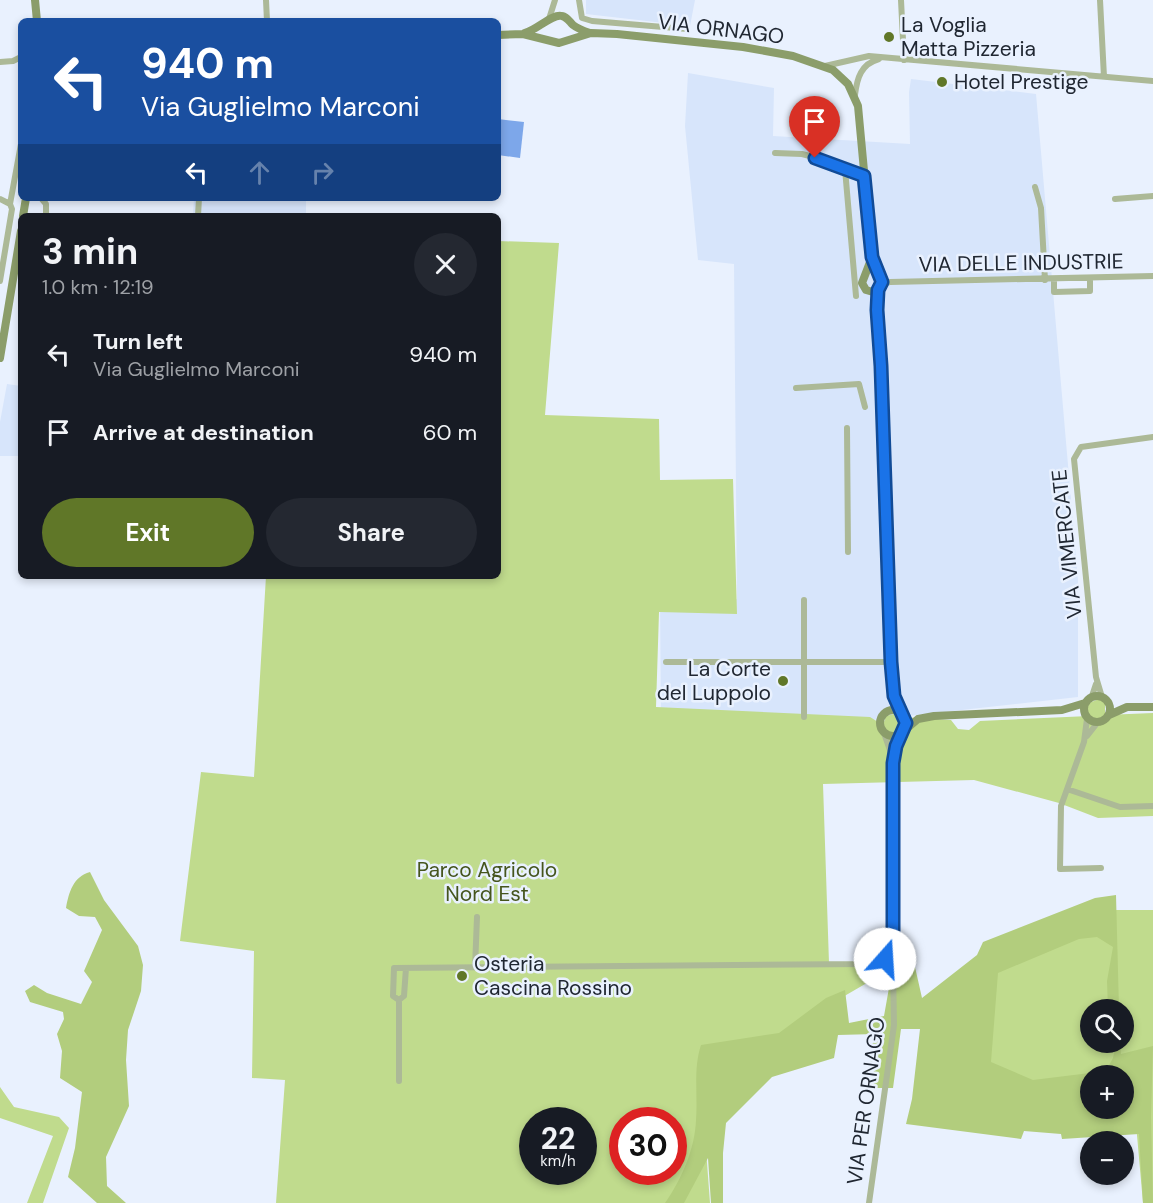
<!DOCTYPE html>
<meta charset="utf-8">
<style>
body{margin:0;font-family:"DM Sans",sans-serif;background:#242831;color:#f1f3f6;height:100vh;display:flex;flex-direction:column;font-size:22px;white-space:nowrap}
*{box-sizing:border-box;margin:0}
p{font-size:20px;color:#9ea1a6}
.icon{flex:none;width:33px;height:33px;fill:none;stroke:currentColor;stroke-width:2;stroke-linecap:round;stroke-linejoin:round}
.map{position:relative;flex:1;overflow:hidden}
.sheet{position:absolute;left:18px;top:213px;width:483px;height:366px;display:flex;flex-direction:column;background:#171b24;border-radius:9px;box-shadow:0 3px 9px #0003}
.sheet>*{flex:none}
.top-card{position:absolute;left:18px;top:18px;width:483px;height:183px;border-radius:9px;box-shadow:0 3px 9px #0003;background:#1a4fa0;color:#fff;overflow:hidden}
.controls{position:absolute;left:1080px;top:999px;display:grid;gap:12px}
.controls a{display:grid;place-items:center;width:54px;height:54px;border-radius:50%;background:#171b24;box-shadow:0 3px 9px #0003;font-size:30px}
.speed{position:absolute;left:519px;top:1107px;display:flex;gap:12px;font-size:30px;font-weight:700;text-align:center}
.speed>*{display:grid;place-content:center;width:78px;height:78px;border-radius:50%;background:#171b24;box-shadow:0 3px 9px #0003;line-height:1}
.speed small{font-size:15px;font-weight:400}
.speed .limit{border:9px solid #d22;background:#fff;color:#111}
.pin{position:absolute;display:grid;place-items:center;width:51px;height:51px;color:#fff;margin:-62px -26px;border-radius:50% 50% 50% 0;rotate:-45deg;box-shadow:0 0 6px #0007}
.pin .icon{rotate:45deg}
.me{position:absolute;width:66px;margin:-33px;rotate:19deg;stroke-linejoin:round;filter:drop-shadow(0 0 4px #0008)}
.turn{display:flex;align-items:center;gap:21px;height:126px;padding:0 24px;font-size:27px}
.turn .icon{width:78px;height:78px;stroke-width:2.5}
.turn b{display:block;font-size:42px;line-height:51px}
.lanes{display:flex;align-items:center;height:57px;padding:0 24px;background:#0003;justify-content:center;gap:30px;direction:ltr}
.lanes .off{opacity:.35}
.round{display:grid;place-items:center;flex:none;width:63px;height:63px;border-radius:32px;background:#242831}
.overview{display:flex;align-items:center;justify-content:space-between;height:102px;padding:0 24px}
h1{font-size:36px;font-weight:700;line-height:45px}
.cta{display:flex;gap:12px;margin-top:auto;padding:12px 24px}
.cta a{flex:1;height:69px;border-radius:36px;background:#607728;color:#fff;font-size:24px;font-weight:700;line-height:69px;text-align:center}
.cta a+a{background:#242831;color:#f1f3f6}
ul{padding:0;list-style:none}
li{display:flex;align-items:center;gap:18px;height:78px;padding:0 24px}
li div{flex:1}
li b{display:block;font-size:22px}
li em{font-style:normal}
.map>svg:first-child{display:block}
.built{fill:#d7e5fb}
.green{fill:#c0db8d;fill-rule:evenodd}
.forest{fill:#b2cd7d;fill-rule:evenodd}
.water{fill:#7da7ea}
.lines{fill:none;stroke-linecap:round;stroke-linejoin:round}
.street{stroke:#acb997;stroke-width:6}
.secondary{stroke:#8b9d6a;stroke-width:8}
.route-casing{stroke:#114b97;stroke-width:15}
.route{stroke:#1a73e8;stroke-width:10}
.poi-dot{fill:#607728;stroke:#e9f1fe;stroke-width:2}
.labels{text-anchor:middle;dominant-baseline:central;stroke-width:5;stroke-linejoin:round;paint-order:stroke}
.poi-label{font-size:21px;fill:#202732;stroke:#e9f1fe;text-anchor:start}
.street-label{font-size:21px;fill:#202732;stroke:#e9f1fe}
.park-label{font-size:21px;fill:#45551d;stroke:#e9f1fe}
</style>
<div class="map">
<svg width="1153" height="1203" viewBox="0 0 1153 1203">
<rect width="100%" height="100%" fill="#e9f1fe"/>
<path class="built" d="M586 0H695L690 26 586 14Z
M688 73 774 88 773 136 910 144 909 92 911 79 1036 94 1078 581V697L872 720 661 722 660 599H737L734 264 698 260 685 126Z
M194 198H306V216H193Z
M7 384 21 386V456H0V422Z"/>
<path class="green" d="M498 241 559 243 545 415 659 419 660 480 733 479 737 614 659 612 656 707 870 717 883 725 886 716 894 714 901 717 951 720 958 729 969 730 980 721 1089 716 1087 710 1089 703 1099 699 1105 703V715L1153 713V816L1098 818 1059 803 974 780 823 784 829 963 902 965 901 971 872 980 829 1005 705 1136 710 1203H276L285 1080 252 1078 254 951 180 941 201 772 254 777 266 576H498ZM532 1120H584V1172H532ZM622 1120H674V1172H622Z
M1108 910H1153V1203H1143L1136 1124 1003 1113 972 988 994 968ZM1090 1010H1124V1042H1090ZM1090 1076H1124V1108H1090Z
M0 1087 14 1107 59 1117 69 1128 43 1203H27L53 1136 0 1118Z"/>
<path class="forest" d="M90 872 104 900 138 946 143 965 141 991 128 1030 126 1060 129 1106 106 1157 107 1186 126 1203H97L68 1177 75 1148 82 1092 60 1078 62 1051 57 1034 64 1019 63 1012 30 1002 25 991 34 985 47 993 81 1004 92 982 84 971 102 930 95 917 79 916 66 908C69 892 73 877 90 872Z
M1116 895 1119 1009H1108L1107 981 1113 947 1097 937 1079 939 998 973 991 1062 1033 1080 1106 1071 1113 1058 1116 1043H1120L1121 1054 1153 1046 1151 1116 1153 1203H1143L1139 1134 1062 1139 1061 1134 1024 1131 1021 1139 906 1124 912 1099 920 1029H901L893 1088H874L870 1067 872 1044 876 1040 875 1034 838 1035 834 1058 772 1077 726 1123 723 1153V1203H711L708 1158 684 1203H665C682 1179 695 1148 696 1120 698 1095 693 1069 701 1045L779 1033 826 998 845 990 849 1023 884 1016 892 971 915 967 922 998 977 955 983 942 1095 898ZM1090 1076H1124V1108H1090Z"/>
<path class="water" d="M498 119 524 122 520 158 498 155Z"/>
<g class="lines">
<path class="street" d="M266 0 267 21
M579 0 582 18 592 21 687 29
M901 0 904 60
M1100 0 1104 77
M549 19 555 0
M0 62 13 61 21 57
M825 66 869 56 1153 81
M855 95C857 78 861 64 879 59
M775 153 802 154 829 161 864 176
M845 169 856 296
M1035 187 1041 208 1045 280
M41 198 46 204V216
M0 199 10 204
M1115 199 1153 196
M198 216 199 198
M1054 279V292L1090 291V279
M0 281 12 209 10 204 21 144
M881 285 890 282 1153 276
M796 388 859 384 865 407
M847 428 848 552
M666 662H891
M1092 696 1096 684
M1102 697 1096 677 1074 459 1081 447 1153 437
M804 717V600
M1087 719 1084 742 1061 806 1060 869 1101 868
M884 733 892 756
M1087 736 1098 722
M1067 789 1120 807 1153 806
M893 952V763L895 749 902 733
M885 960a7 7 0 1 1 14 0a7 7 0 1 1-14 0Z
M475 968 477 917
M399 1000 393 996 394 968 864 964 885 961
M399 1081V1000L404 996 406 968
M869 1203 894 1025 893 966"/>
<path class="secondary" d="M35 0 37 21
M525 33C537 30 553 13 562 16 567 17 569 21 573 25 578 29 584 31 590 33
M498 35 523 34 559 43 591 33 617 34 743 47 793 56 833 70 848 84 858 106 872 257 882 282 879 289 873 292 866 290 862 283 872 257
M23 216 26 198
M878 290 877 310 881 366 892 681 901 713
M0 358 21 231
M1084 709a13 13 0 1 1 26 0a13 13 0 1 1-26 0Z
M880 723a13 13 0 1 1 26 0a13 13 0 1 1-26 0Z
M1109 715 1127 707H1153
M905 730 918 719 934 716 1062 710 1085 703"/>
</g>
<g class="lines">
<g class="route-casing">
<path id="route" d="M815 158 864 176 872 257 882 282 878 290 877 310 881 366 891 662 894 696 906 723 896 746 893 763V952L887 954 885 959"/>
</g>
<use href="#route" class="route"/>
</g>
<g class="poi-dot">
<circle cx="889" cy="37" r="6"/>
<circle cx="942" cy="82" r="6"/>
<circle cx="783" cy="681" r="6"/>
<circle cx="462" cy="976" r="6"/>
</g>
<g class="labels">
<g class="poi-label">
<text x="901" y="25">La Voglia<tspan x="901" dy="24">Matta Pizzeria</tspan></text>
<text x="954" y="82">Hotel Prestige</text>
<text x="771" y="669" text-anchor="end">La Corte<tspan x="771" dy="24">del Luppolo</tspan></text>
<text x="474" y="964">Osteria<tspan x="474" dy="24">Cascina Rossino</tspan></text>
</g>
<g class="street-label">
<text transform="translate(721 29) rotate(7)">VIA ORNAGO</text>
<text transform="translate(1021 263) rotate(-1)">VIA DELLE INDUSTRIE</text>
<text transform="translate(1067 544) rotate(-96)">VIA VIMERCATE</text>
<text transform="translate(866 1101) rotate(-82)">VIA PER ORNAGO</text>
</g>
<g class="park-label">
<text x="487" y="870">Parco Agricolo<tspan x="487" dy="24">Nord Est</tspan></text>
</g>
</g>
</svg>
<div class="controls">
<a><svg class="icon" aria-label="search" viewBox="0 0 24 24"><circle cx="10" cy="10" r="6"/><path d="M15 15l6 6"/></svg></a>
<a>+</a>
<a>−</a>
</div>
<div class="speed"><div>22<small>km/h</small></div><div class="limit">30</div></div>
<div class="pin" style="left:815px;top:158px;background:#d93025"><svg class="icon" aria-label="arrive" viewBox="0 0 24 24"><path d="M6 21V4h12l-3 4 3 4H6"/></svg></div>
<svg class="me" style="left:885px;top:959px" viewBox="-20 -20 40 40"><circle r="19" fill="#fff"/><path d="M0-13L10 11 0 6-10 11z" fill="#1a73e8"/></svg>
<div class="top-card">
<div class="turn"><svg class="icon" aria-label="left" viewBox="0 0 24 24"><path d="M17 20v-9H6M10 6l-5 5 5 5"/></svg><div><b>940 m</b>Via Guglielmo Marconi</div></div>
<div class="lanes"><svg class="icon" aria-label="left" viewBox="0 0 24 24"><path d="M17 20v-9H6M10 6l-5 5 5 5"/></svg><svg class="icon off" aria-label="ahead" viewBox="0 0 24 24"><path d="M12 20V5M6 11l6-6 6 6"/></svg><svg class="icon off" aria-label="right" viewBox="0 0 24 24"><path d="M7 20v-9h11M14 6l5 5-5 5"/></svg></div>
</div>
<section class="sheet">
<div class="overview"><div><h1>3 min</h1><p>1.0 km · 12:19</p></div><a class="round"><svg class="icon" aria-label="close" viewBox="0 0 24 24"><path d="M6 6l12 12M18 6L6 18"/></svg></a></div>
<ul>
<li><svg class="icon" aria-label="left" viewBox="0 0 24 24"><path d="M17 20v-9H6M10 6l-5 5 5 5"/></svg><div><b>Turn left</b><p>Via Guglielmo Marconi</p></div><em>940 m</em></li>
<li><svg class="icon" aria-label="arrive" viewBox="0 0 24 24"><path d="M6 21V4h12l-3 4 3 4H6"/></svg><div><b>Arrive at destination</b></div><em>60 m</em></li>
</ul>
<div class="cta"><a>Exit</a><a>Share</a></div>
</section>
</div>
